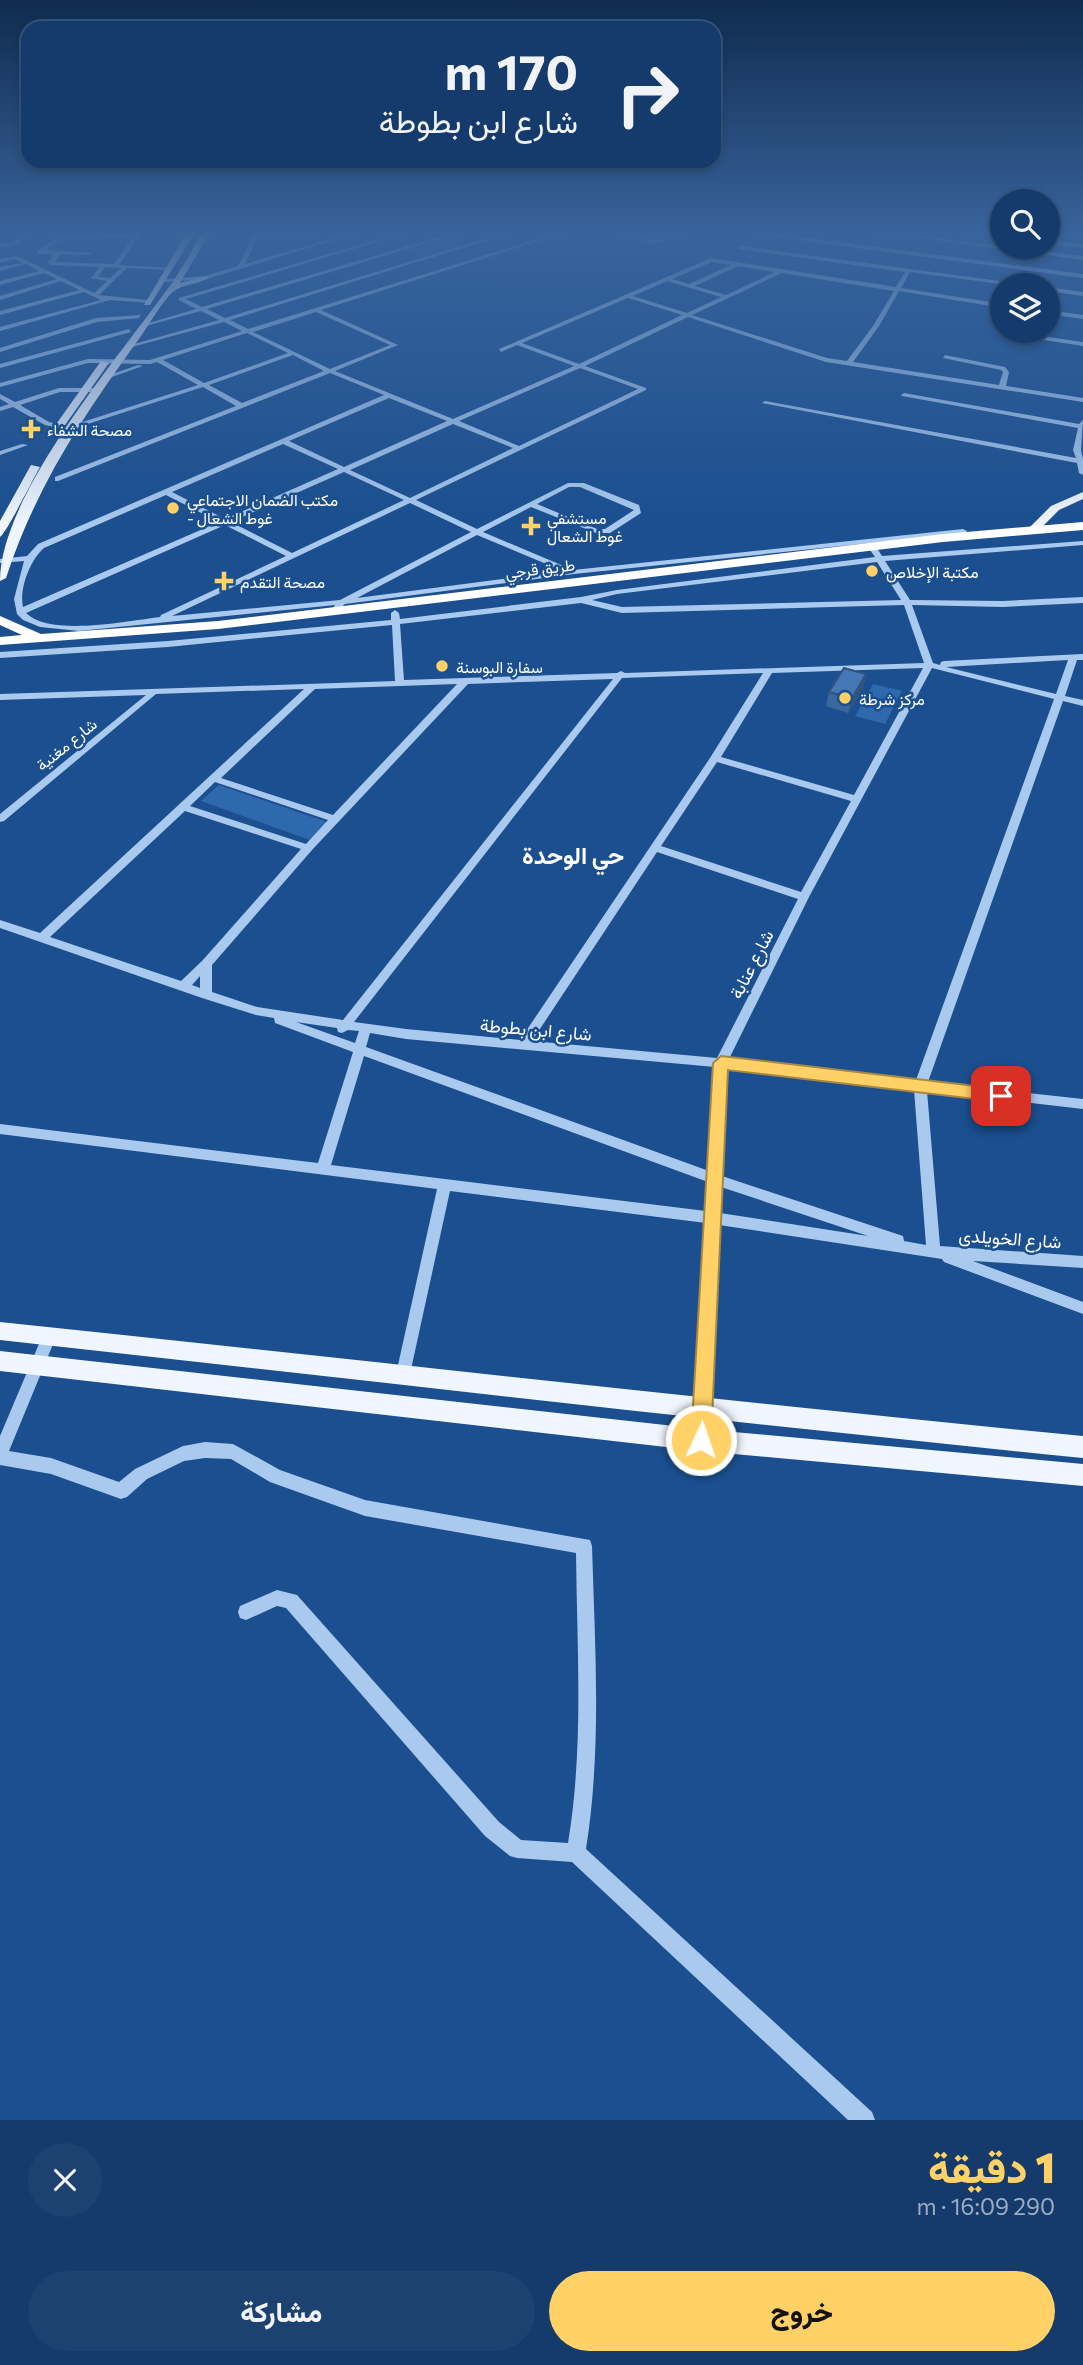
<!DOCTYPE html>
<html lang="ar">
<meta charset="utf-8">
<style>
body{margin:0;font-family:Commissioner,Vazirmatn,sans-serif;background:#1d4271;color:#f1f3f6;direction:rtl;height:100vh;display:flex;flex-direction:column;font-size:26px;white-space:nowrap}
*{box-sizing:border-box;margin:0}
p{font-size:23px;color:#9dadc1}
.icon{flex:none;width:38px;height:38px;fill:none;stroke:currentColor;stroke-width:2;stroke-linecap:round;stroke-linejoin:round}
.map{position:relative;height:2120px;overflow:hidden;direction:ltr}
.panel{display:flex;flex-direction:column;background:#143b6b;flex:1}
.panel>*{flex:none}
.banner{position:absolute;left:21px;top:21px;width:700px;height:147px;border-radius:21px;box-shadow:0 4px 10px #0003,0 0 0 2px #33557e;direction:rtl;background:#143b6b;color:#f1f3f6;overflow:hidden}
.tools{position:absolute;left:990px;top:189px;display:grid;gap:14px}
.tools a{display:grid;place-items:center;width:70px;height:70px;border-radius:50%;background:#143b6b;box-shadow:0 4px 10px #0003,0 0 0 2px #33557e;font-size:35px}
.pin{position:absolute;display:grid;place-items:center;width:60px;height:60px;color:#fff;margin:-30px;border-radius:14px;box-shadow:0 4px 10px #0006}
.me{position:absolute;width:77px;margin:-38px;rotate:3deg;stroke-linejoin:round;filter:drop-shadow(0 0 5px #0008)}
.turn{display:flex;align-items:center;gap:24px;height:147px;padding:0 28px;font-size:32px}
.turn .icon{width:91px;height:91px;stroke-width:2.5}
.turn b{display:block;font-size:49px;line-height:60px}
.round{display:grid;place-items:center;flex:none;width:74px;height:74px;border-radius:37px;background:#1d4271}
.summary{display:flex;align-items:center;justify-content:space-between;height:119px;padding:0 28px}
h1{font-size:42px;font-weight:800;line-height:52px;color:#ffd166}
.action{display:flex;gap:14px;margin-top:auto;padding:14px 28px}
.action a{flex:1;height:80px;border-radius:42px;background:#ffd166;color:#111;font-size:28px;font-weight:800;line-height:80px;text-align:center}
.action a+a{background:#1d4271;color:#f1f3f6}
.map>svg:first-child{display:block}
.green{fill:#2e69ad}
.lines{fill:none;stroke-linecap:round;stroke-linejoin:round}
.minor{fill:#a9c9ee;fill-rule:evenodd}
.major{fill:#f0f6ff;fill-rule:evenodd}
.highway{fill:#fff;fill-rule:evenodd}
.wall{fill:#3a679d}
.shaded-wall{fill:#305480}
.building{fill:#4478b7;stroke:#305480;stroke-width:2}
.route{fill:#ffd166;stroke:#a68842;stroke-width:2}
.poi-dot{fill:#ffd166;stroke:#1b4f8f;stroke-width:2.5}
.labels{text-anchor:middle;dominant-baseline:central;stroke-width:5;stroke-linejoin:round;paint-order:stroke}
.far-poi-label{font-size:16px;fill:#fff;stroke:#1b4f8f;text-anchor:start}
.far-street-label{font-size:16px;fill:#fff;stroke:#1b4f8f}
.street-label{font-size:18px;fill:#fff;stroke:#1b4f8f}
.district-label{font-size:24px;font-weight:bold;fill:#fff;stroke:#1b4f8f}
</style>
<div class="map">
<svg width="1083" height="2120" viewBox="0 0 1083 2120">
<rect width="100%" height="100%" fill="#1b4f8f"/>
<path class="green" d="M449 238 466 244 421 257 405 250Z
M873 684 902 691 885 724 855 716Z
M219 785 327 822 310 840 201 801Z"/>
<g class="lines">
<path class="minor" d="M0 229H10L0 233Z
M27 229H33L15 245 0 247V243H12Z
M138 229H144L119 265 173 268 170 270 127 268 99 295 148 300 150 303 110 300 0 331V327L101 300 84 292 0 315V311L79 290 61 281 0 300V296L57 279 44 273 0 285V281L39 271 26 264 0 271V267L22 263 14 259 0 263V259L17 256 94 293 107 281 91 278 100 267 51 265 48 262 54 254H39L37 251 59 236 135 234ZM132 238 114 264 55 262 60 254 89 255 92 253 45 250 60 240ZM105 267 121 268 110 278 98 277Z
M256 229H262L260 232 315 231V229H321L317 235 258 236 245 264 363 229H371L207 279 161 282 158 280 205 276 238 266Z
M413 229H421L186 299 202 307 442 236 424 229C433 229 441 234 449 234 457 234 465 229 474 229L207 309 225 318 516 229H524L230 320 248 329 569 229H577L321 310 398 345 335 371 453 419 574 366 517 345 501 352 499 349 711 258 896 287 905 272 738 249 740 246 1021 284 1022 285H1008L910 272 901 288 1003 304V308L899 291 879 326 853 362 999 385 1003 372 1001 370 943 358 945 355 1005 367 1009 372 1006 386 1083 398V402L826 362 688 317 585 366 646 388V390L416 500 477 529 568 483H584L639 505 641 513 610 533H596L531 507 483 532 573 570 963 529 967 531 966 533 574 574 345 604 337 611 333 608 335 605 79 631 40 627 23 620 17 614 14 599 24 561 0 563V559L27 556 38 544 384 395 330 373 58 481H55V477L236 406 203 387 72 429 69 427 70 426 198 385 157 362 150 364 88 363 0 387V383L88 359 150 360 242 331 224 322 132 347 127 346 219 320 201 311 142 327V325L196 309 179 300V298ZM712 262 731 265 689 284 672 279ZM738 266 775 272 726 295 695 286ZM782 273 894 291 873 326 847 361 827 358 692 315ZM667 281 721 297 687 313 633 296ZM628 298 682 315 579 364 522 343ZM316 312 390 345 330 369 253 332ZM247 333 288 353 204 383 163 360ZM293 355 324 371 242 403 209 385ZM580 368 638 389 519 446 459 421ZM389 398 447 421 344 467 289 441ZM453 424 513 448 410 498 350 470ZM283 444 338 469 225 519 172 492ZM344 472 404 500 292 553 231 522ZM569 487H580L634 510 605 529H597L537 504ZM166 495 219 522 23 607C19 589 30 560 44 548ZM410 503 471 532 340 600 172 616ZM225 525 286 556 161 615 160 617C128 621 50 637 26 613ZM477 535 563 571 357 598Z
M603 229C620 229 641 241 655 240 668 239 680 229 694 229L654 244Z
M851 229H866L1083 256V260Z
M941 229H955L991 235 988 237Z
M1048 229 1083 231V235L1050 231Z
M754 231 1083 274V278L752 234Z
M1048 240 1083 244V248L1048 244Z
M1048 287 1083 292V296L1048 291Z
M1048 310 1083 315V319L1048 314Z
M141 315 139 318 97 322 0 352V348L96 318Z
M129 329 131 332 0 368V364Z
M999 330 1083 342V346L997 333Z
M138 365 143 366 109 378 104 377Z
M59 388H98L101 390 98 392H60L20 405 49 422 61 425 62 426 59 428 45 425 13 407 0 411V407L9 404 0 399V394L15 402Z
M904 393 1079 424 1083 420 1081 450 1083 459V475L1079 473 1077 463 762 403 765 401 1076 458 1073 450 1078 428 902 396 901 395Z
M22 444 28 445 0 455V451Z
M1083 541V545L885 561 910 600 1003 601 1083 597V603L1003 607 912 605 933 663 940 665 941 662 944 661 1083 654V660H1077L1065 696 1083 700V706L1063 701 928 1082 1083 1099V1109L927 1091 940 1246 1083 1256V1268L973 1261 1083 1302V1314L944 1262 942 1259 719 1225 709 1440 706 1445 701 1447 696 1445 693 1440 706 1223 450 1191 410 1374 408 1379 403 1381 398 1379 396 1374 437 1189 0 1134V1124L318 1163 353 1052 275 1023 274 1018 256 1015 202 998 0 928V920L40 933 304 689 156 694 4 821 0 822V814L146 695 0 700V694L395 681 392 625 168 647 0 658V652L168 641 391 620V613L395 610 399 613 400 619 581 597 617 590 875 557 868 547 872 545H875L882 556ZM877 562 901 600 622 607 592 600 617 594ZM581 603 622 613 904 605 924 663 625 673 621 671 617 673 404 680 400 624ZM1068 660 1056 694 946 667ZM923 668 854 795 721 757 772 673ZM932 668 1054 699 916 1080 729 1059 809 897ZM763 673 710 758 520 1040 406 1029 354 1022 622 678ZM613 679 343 1020 257 1007 212 992V965L312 850 468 684ZM457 684 333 815 221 778 315 689ZM717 762 851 801 801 892 661 846ZM215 782 328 820 306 844 190 806ZM185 811 301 849 202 961 181 981 50 937ZM657 852 798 899 717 1058 532 1041ZM200 976V988L192 985ZM296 1022 337 1028 338 1032 342 1033 348 1030 359 1031 355 1043ZM370 1033 406 1039 715 1067 709 1171 366 1047ZM364 1056 708 1182 706 1211 331 1165ZM727 1068 914 1090 926 1245 904 1241 903 1236 722 1176ZM721 1187 868 1236 720 1213Z
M49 1330 54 1332 56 1337 9 1451 51 1458 119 1482 135 1469 183 1446 205 1442 233 1444 280 1470 365 1500 590 1540 592 1546C595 1648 602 1748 586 1849L872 2112 875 2120H848L572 1862 517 1858 510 1856 485 1836 286 1608 277 1606 246 1620 240 1618 238 1612 240 1606 277 1590 297 1595 499 1822 521 1840 568 1843C584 1747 577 1650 576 1553L365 1516 270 1482 231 1459 205 1458 184 1461 147 1479 127 1497 121 1499 51 1474 0 1465V1436L44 1332Z"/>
<path class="major" d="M189 229H197L150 305H144Z
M204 229H212L180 283 205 276 209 278C199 284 183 284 174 291 161 302 147 329 136 343 81 419 35 489 6 578L0 581C0 493 124 351 174 280 185 264 194 246 204 229Z
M101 361 109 363 65 425H59L57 423Z
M31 465 40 467C33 479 6 534 0 537V521Z
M1083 492V499L1059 510 1037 532H1029V528L1051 506Z
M0 1322C361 1360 722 1401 1083 1436V1458C722 1422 361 1380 0 1340Z
M0 1351 701 1429 1083 1464V1486L701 1451 0 1371Z"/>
<path class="highway" d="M1083 522V530L943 542 218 629 0 645V637L22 635 0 625V616L41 634 218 621 943 534Z"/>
</g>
<path class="wall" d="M863 689 848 713 826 706 829 692Z"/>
<path class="shaded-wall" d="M866 674 863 689 848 713 852 698Z"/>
<path class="building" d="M844 668 866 674 852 698 829 692Z"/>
<linearGradient id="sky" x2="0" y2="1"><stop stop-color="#0f2b4f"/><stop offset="0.44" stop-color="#39639b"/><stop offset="1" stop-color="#39639b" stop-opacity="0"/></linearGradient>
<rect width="1083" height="526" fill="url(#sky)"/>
<path class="route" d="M721 1056 1001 1089 1009 1096 1001 1102 728 1070 711 1440 708 1446 701 1449 694 1446 691 1440 713 1063Z"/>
<g class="poi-dot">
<path d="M27.5 418.5h7v7h7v7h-7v7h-7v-7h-7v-7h7z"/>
<circle cx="173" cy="508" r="7"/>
<path d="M527.5 515.5h7v7h7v7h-7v7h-7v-7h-7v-7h7z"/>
<circle cx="872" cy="571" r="7"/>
<path d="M220.5 570.5h7v7h7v7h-7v7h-7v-7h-7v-7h7z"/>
<circle cx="442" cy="666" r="7"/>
<circle cx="845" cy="698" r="7"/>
</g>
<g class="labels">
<g class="far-poi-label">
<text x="47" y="429">مصحة الشفاء</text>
<text x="187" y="499">مكتب الضمان الاجتماعي<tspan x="187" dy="18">- غوط الشعال</tspan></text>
<text x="547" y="517">مستشفي<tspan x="547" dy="18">غوط الشعال</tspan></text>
<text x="886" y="571">مكتبة الإخلاص</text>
<text x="240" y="581">مصحة التقدم</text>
<text x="456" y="666">سفارة البوسنة</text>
<text x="859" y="698">مركز شرطة</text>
</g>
<g class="far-street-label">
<text transform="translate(540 568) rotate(-7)">طريق قرجي</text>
<text transform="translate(66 744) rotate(-39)">شارع مغنية</text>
</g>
<g class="street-label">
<text transform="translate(751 964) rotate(-63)">شارع عنابة</text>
<text transform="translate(536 1029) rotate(5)">شارع ابن بطوطة</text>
<text transform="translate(1010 1238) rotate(4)">شارع الخويلدى</text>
</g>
<g class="district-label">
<text x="573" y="854">حي الوحدة</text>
</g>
</g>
</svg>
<div class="tools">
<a><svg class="icon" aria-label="search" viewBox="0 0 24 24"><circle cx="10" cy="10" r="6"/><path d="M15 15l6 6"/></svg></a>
<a><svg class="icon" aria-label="layers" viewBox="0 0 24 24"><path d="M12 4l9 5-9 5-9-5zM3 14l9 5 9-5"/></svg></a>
</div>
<div class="pin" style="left:1001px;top:1096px;background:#d93025"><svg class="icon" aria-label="arrive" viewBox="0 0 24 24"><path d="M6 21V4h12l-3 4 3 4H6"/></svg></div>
<svg class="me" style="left:701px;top:1440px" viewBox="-20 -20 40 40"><circle r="17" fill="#ffd166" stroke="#fff" stroke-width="3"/><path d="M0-11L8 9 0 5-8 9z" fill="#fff"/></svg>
<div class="banner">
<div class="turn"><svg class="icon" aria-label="right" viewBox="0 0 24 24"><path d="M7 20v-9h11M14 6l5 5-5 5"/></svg><div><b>170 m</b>شارع ابن بطوطة</div></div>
</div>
</div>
<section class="panel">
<div class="summary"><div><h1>1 دقيقة</h1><p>290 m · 16:09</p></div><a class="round"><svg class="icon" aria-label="close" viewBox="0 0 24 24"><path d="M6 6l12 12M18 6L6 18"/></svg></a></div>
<div class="action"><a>خروج</a><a>مشاركة</a></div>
</section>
